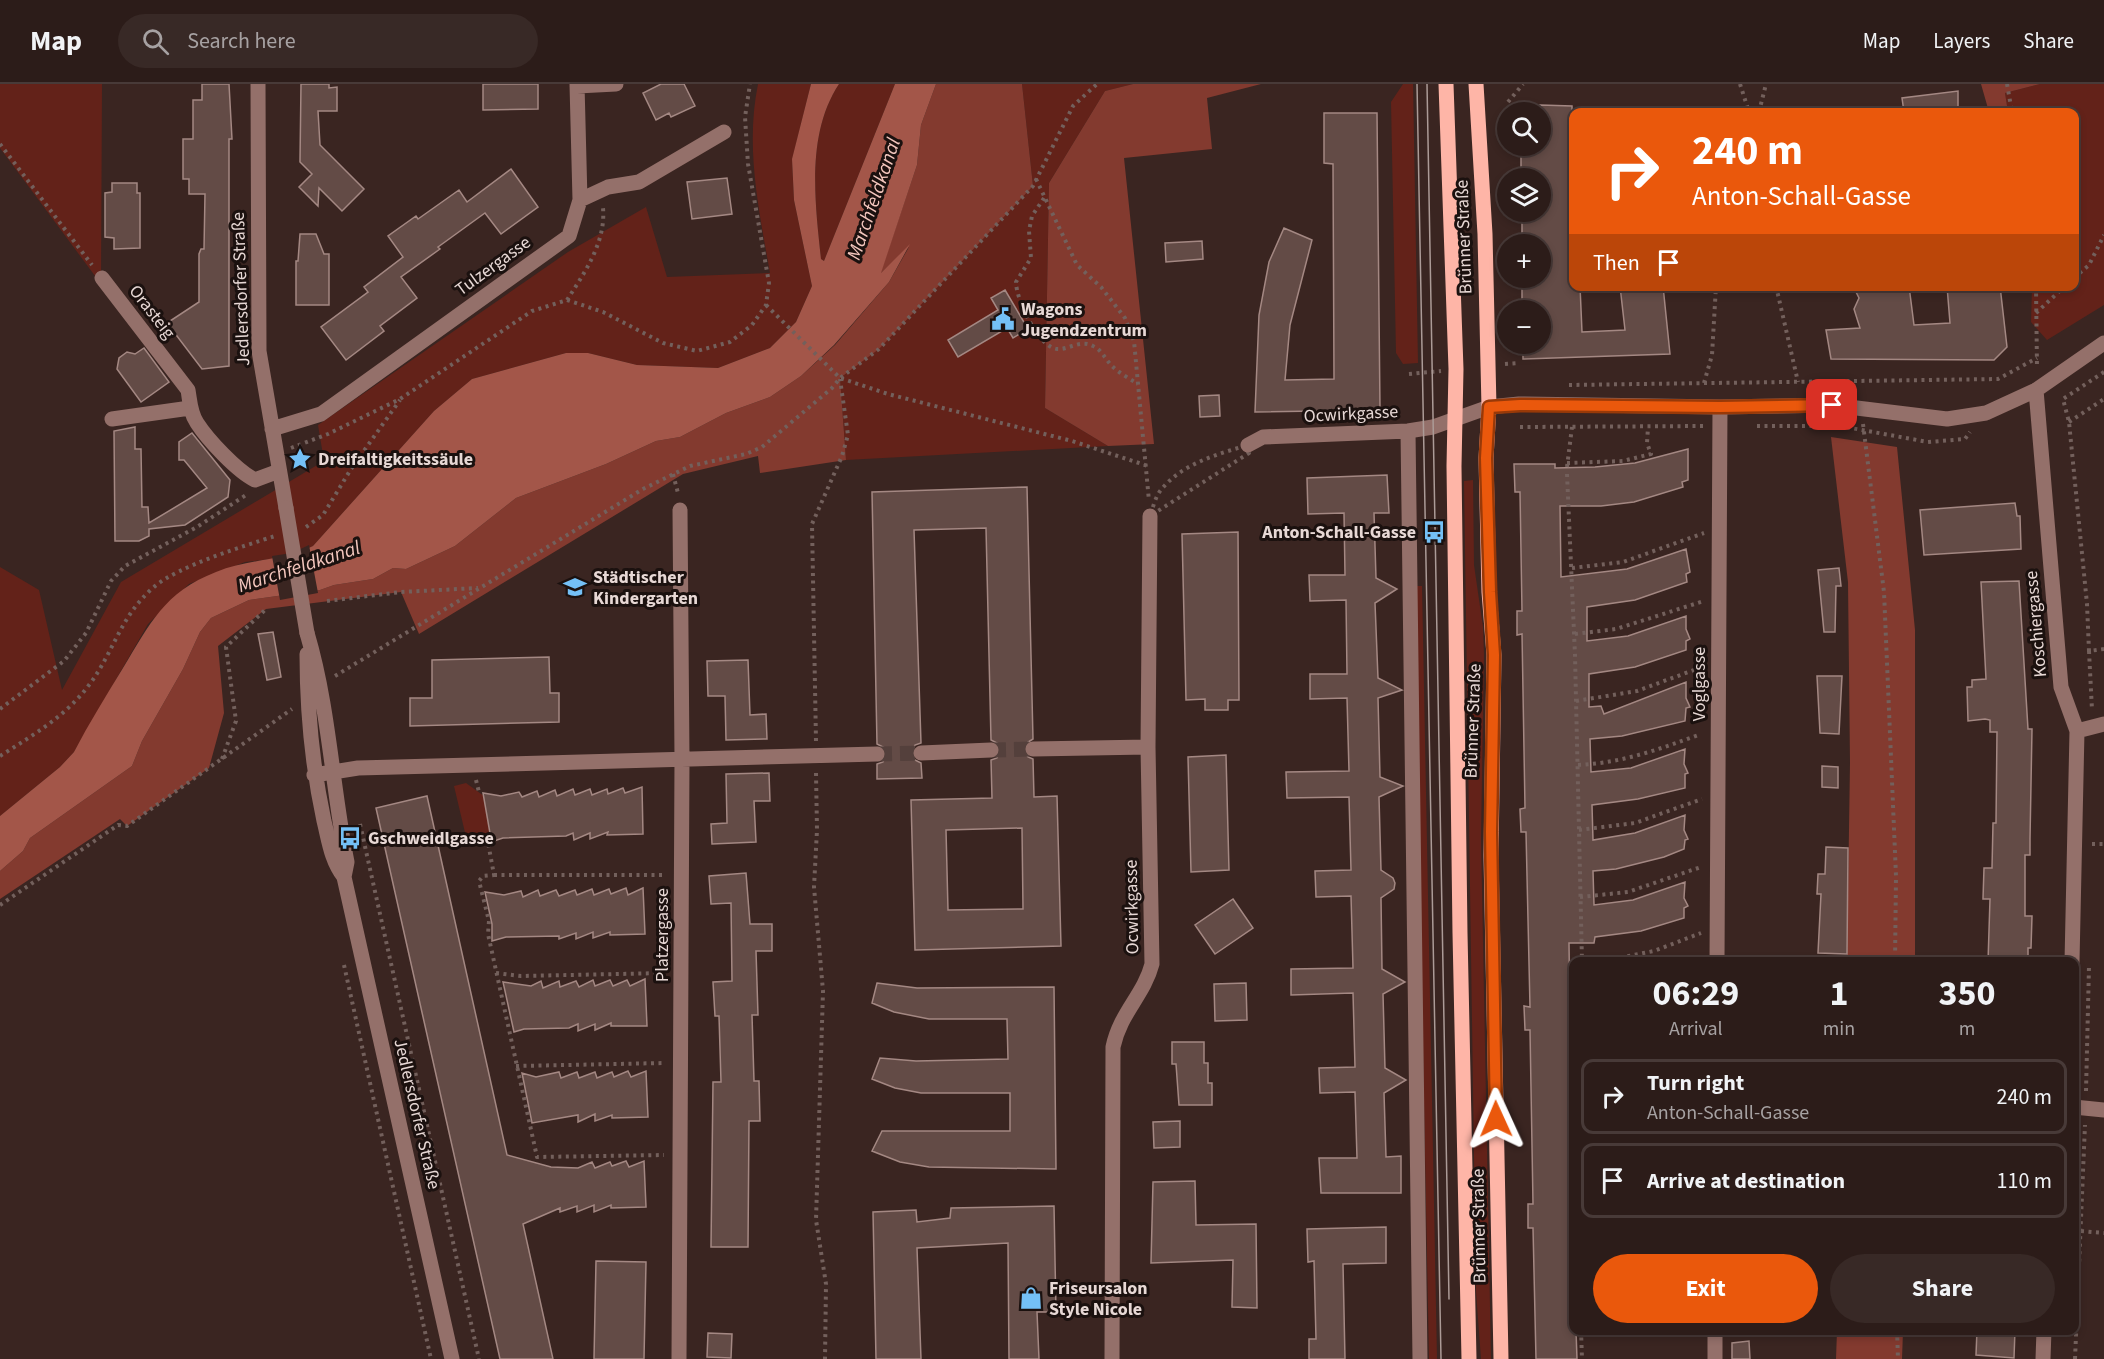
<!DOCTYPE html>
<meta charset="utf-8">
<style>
body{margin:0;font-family:"Source Sans 3",sans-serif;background:#382926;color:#f1f3f6;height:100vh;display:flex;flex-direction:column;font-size:22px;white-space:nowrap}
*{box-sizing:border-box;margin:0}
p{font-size:20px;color:#a6a1a2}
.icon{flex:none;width:33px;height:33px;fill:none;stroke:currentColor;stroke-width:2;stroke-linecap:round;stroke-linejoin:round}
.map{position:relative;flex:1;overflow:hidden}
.side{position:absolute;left:1569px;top:873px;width:510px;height:378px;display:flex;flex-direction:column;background:#2c1c19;border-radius:12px;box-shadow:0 3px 9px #0003,0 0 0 2px #483a38}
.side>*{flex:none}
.top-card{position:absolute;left:1569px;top:24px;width:510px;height:183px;border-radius:12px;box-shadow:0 3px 9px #0003,0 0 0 2px #483a38;background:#ea580c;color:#fff;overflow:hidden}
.buttons{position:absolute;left:1497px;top:18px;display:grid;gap:12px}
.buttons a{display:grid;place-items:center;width:54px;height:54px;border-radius:50%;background:#2c1c19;box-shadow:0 3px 9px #0003,0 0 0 2px #483a38;font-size:30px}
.pin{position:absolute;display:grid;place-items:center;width:51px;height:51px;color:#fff;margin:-26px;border-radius:12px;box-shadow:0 3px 9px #0006}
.me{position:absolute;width:66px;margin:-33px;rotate:359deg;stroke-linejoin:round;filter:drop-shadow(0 0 4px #0008)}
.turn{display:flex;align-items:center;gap:21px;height:126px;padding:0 24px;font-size:27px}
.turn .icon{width:78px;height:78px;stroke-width:2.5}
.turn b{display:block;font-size:42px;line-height:51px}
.then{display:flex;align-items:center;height:57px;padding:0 24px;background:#0003;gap:12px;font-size:22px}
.eta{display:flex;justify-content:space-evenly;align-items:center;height:102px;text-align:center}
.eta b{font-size:36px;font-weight:700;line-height:42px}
.button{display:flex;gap:12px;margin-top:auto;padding:12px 24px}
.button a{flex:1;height:69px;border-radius:36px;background:#ea580c;color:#fff;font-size:24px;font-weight:700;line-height:69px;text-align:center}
.button a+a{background:#382926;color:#f1f3f6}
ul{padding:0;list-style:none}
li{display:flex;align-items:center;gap:18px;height:75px;margin:0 12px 9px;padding:0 12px;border:3px solid #483a38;border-radius:12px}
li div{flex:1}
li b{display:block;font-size:22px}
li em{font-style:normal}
header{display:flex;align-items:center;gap:36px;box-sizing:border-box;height:84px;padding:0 30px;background:#2c1c19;border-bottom:2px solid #483a38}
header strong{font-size:28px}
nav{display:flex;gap:33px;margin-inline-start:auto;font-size:21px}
.search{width:420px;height:54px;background:#382926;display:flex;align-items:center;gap:15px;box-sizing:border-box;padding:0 21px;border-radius:33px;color:#a6a1a2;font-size:22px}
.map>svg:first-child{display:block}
.green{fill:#632219}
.forest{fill:#833a2f}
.water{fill:#a35649}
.pier{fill:#3a2521}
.building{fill:#634b46;stroke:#a48883;stroke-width:1.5;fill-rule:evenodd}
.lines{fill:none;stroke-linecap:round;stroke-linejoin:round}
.minor-tunnel{stroke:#54403c;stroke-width:15;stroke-dasharray:15 8;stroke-linecap:butt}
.path{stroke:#73605c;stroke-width:4;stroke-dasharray:3 4.5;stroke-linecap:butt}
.minor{stroke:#94706a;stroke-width:15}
.major{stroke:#feb5a7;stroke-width:15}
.tram{stroke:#ac9b97;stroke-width:1.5}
.minor-bridge{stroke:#94706a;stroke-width:15}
.route-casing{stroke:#983908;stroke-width:15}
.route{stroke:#ea580c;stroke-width:10}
.labels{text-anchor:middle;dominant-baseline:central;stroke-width:6;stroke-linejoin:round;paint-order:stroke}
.street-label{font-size:18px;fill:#e7d8d5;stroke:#1b110f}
.poi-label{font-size:18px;font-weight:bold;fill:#e7d8d5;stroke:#1b110f;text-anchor:start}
.water-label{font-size:20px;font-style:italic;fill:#f3c6bd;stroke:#1b110f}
</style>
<header>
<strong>Map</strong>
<div class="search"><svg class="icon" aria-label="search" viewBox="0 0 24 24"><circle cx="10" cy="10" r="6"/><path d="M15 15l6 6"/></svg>Search here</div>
<nav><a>Map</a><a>Layers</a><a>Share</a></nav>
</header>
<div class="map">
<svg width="2104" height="1275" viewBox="0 0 2104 1275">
<rect width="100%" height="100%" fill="#3a2521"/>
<path class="green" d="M0 0H102L101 200 0 64Z
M758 0H811L792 76 794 116 812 202 796 238 770 264 718 284 637 281 588 269H566L472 295 434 327 313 462 293 472 245 478 189 500 148 540 74 668 60 683 0 732V483L39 506 62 606 121 498 324 377 318 341 568 168 646 123 667 193 770 189C759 126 745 64 758 0Z
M839 0H895L824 177 821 175C815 118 806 50 839 0Z
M1022 0H1133L1105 7 1049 99 1045 324 1108 362 846 376 840 294 879 264 1033 102Z
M1403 0H1413L1418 279 1403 280 1396 269 1391 18Z
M2040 0H2104V221L2047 256 2031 238 2032 203 2074 202V28H2008L2005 9Z
M1473 396 1474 481 1483 543 1484 571 1481 754 1491 1275H1481L1476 1207 1464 397Z
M1414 502H1422L1437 1275H1429Z
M466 699 484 712 490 752 467 757 454 702Z"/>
<path class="forest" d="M936 0H1022L1033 102 879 265 840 294 846 376 760 389 758 372 683 390 419 550 401 508 266 525 218 562 224 629 209 684 127 742 120 735 0 815V787L23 767 30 754 132 682 142 657 183 585 200 548 211 534 249 516 320 506 334 501 373 495 393 484 406 485 455 462 516 414 606 380 656 357 680 353 726 329 770 313 801 292 835 261 889 198 909 163 880 190 917 81 921 41Z
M1133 0H1261L1207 14 1212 65 1124 74 1154 360 1108 362 1045 324 1049 99 1105 7Z
M1981 0H2040L2005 9 2008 28H1989Z
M1831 353 1897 363 1915 546V877H1847L1850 679 1848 498Z
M1837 1247H1903L1902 1275H1836Z"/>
<path class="water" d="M811 0H839C806 50 815 118 821 175L824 177 895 0H936L921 41 917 81 881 189 910 160 889 198 834 261 801 292 770 313 726 329 680 353 656 357 606 380 516 414 455 462 406 485 393 484 373 495 334 501 320 506 249 516 211 534 200 548 183 585 142 657 132 682 30 754 23 767 0 787V732L60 683 74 668C89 639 106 612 123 584 150 540 164 508 216 488 248 475 282 477 313 462L434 327 472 295 566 269H588L637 281 718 284 770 264 796 238 812 202 794 116 792 75Z"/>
<path class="pier" d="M309 461 318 509 280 516 272 472 292 469Z"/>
<path class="building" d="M202 0H229L232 55H229V282L202 285 167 239 199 218V170L201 165H204L205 110H189V95H183V55H193V16H202Z
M301 0H329V4L337 3V27H318L320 61 364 105 342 127 319 104 318 122 299 103 312 90 300 78Z
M483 0H538V25L483 26Z
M661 0H684L695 22 671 33 669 29 656 36 643 9Z
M1958 7V28H1904L1902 14Z
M1540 21 1572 22 1574 202H1580L1582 248 1625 246 1620 202H1663L1670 270 1523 275V260H1540V226H1522V194H1540V160H1522V128H1540V94H1521V62H1540Z
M1324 29H1377L1380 326 1255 328 1259 231 1269 178 1284 144 1312 156 1290 241 1285 296 1334 295 1333 80 1324 79Z
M511 85 538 123 501 150 485 129 438 163 440 165 401 193 417 214 380 242 384 247 346 276 321 243 368 208 364 203 403 173 388 152 416 132 418 135 459 106 467 118Z
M727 94 732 130 692 135 687 98Z
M112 99H137V109H140V164L114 165V154L105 153V109L112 108Z
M300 150H316L324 170H329V221H296V177H298Z
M1202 157 1203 175 1166 178 1165 159Z
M1853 202H1909L1914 241 1950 239 1947 202H2000L2007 263 1994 276 1831 275 1826 246 1860 244 1854 225 1859 214Z
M1005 206 1028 245 1013 254 1007 244 958 273 948 256 998 226 991 214Z
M144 264 169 298 141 318 117 285 119 274 127 268 135 270Z
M1219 311 1220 332 1200 333 1199 312Z
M135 343V365H141L142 423H148L149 439 207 404 184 376H179V358L192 349 230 396 228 413 185 441 149 445V452L139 457H115L114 347Z
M1688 365V396L1682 398 1683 403 1634 418 1601 422H1560L1561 493 1627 485 1686 465 1690 488 1686 490 1687 498 1635 516 1587 523V557L1628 552 1686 532V545L1690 555 1686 557V566L1635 583 1589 590V623L1601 622 1604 630 1686 598V614L1690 623 1686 624 1685 637 1622 652 1590 655 1591 688 1631 684 1685 665 1684 680 1688 689 1685 690V704L1638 715 1592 721 1593 756 1635 749 1685 731 1684 746 1688 755 1685 756 1684 765 1664 773 1616 785 1593 787 1594 821 1633 816 1685 798 1684 814 1688 822 1684 824V834L1641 847 1595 853 1594 859H1569L1574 1246H1576L1577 1275H1536L1533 1144H1528V1120H1533L1530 946H1525L1524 922 1530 923 1526 748H1521L1520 725 1525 724 1522 550 1517 551V527H1522L1520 408H1515L1514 380H1555V384L1595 383 1635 379Z
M1387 391 1389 429H1374L1376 494 1397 505 1375 519 1378 594 1402 606 1378 614 1380 693 1403 702 1379 713 1381 786 1393 794 1395 799 1394 805 1381 814 1382 885 1405 898 1383 910 1385 984 1406 996 1384 1009 1386 1073 1401 1072V1109H1321L1319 1074H1357L1355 1008 1320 1009 1319 984 1355 983 1353 909 1291 911V885L1353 884 1351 812 1316 813 1315 787 1351 786 1349 713 1287 714 1286 688 1349 687 1347 614 1310 615V590H1347L1346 516 1310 517 1309 491H1345L1344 429 1308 430 1307 394Z
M1027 403 1033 655 1025 660 1023 666 1028 673 1033 675 1034 713 1057 712 1061 862 915 866 911 716 992 714 991 676 997 674 1001 666 999 660 991 656 986 444 914 446 921 659 915 661 911 669 913 675 921 679 922 694 877 695V680L883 678 887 670 885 664 877 660 872 408ZM1022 744 1023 825 948 826 946 746Z
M2015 419 2017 432H2020L2021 465 1924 471 1920 426Z
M1238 448 1239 616H1228V626H1205V615L1186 616 1182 450Z
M1839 484 1841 502H1836L1835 548H1824L1818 486Z
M2019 497 2028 645H2032L2030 755V771H2025V832H2032L2031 864H2028V872H2023V878H1988L1990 815H1983L1984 784H1992L1993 739H1996L1997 648H1990V636L1985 635 1968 637 1967 603H1972V596L1986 595 1981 498Z
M273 548 281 593 267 596 258 550Z
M549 573 550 609H559V638L410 642V614H432V576Z
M748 576 750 631 766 630 767 655 726 656 725 612H708L707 577Z
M1817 592H1842L1839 650 1820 649Z
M1226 671 1229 786 1191 788 1188 673Z
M1822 682 1838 683V704L1822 703Z
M769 689 770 717H754L756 758 712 760 711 740 727 739 726 690Z
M642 703 643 750 607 751 608 748 590 755V749L574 756 573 749 566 752 503 754 494 757 491 755 483 709 501 712 519 708 522 713 537 707 539 713 555 706 557 712 573 705 575 711 590 705 592 711 607 705 608 710 623 704 625 709Z
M427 712 507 1071 551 1083 578 1084 592 1078 595 1084 610 1078 612 1082 626 1077 629 1083 644 1077 646 1123 611 1124V1121L594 1128V1121L577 1128V1122L560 1128V1124L523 1140 553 1275H500L376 724Z
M1826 763 1848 764 1847 870 1818 869 1821 810H1817L1818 790H1825Z
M746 789 750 840H772V867H756L758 931H752L754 997H759L760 1037H749L748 1163H711L713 998H721L719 932H715L713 898 732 897 731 819 711 820 709 792Z
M626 804 628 811 643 804 645 850 610 851V848L593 854V848L576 855V849L559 855V852L506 853 492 857V840L485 808 504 811 521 807 523 813 538 806 540 812 556 806 559 812 575 806 577 811 592 805 594 811 609 805 611 810Z
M1233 815 1253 844 1215 870 1195 841Z
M645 895 647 942H611V939L595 946V940L578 947V940L569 944 524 945 514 948 503 898 531 902 541 897 543 904 559 897 560 903 576 897 579 903 593 896 595 902 610 896 613 902 627 896 630 902Z
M877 899 917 904 1054 903 1056 1085 929 1083 900 1078 872 1067 882 1047H1010V1009H921L895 1004 872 995 880 974 916 977 1008 975 1007 935H929L894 928 872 919Z
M1246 899 1247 936 1215 937 1214 900Z
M1172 958H1204V979H1208V999H1212V1021H1179L1176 980H1172Z
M628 987 631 993 646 987 648 1033 612 1034V1031L595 1037V1030L578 1038V1031L532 1039 522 989 536 993 559 988 561 994 577 988 579 994 595 988 597 994 612 988 614 993Z
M1180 1037V1063L1154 1064 1153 1038Z
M1195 1097 1196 1141 1256 1140 1257 1224 1232 1223 1233 1176 1151 1179 1153 1098Z
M1054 1122 1056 1228H1037L1039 1275H1009L1008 1159 917 1164 921 1275H876L873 1128 916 1126 917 1138 950 1134 951 1124Z
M1386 1143V1179L1343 1180 1345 1275H1309V1255H1316L1314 1177 1308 1178 1307 1145Z
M596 1177 646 1178 644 1275H594Z
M1977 1246H2015L2014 1274 1976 1271Z
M708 1249 732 1250 731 1274 707 1273Z
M1749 1257 1750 1275H1732V1259Z"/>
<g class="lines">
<path class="minor-tunnel" d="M991 666 1033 665
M877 670 921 669"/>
<path class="path" d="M1740 0 1749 28
M2007 0 2012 28
M1508 18 1523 0
M1759 28 1766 0
M0 60 92 181
M1036 95 1077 181 1101 203 1125 234 1134 257 1149 417
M1044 114 1032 132 1029 147 1031 174 1016 198C1016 215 1038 263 1057 265 1069 266 1080 255 1093 262 1102 266 1105 275 1112 282 1119 289 1130 295 1138 300
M2074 194 2089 181 2104 151
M1776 202 1798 298
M2036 202 2037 284
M567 216C585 188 606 158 603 124
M766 221 840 294 888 310 1072 357 1148 382
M2036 229 2065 202
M1505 280 1519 279
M2104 288 2063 315 2069 338 2087 520 2089 567 2104 565
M1409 290 1441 287
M1704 299 1712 271 1716 202
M1569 301 1998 295 2037 274
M2069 338 2104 315
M1863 340 1884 508 1896 792 1895 878
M1757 342H1840L1928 358 1965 355 1970 348
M1520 343 1705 342
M1248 361 1249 369 1150 432C1153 424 1155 413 1161 406 1181 380 1218 370 1248 361Z
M291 364 328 350 400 315 532 227 567 216 603 228 663 259 697 267 730 258 752 241 766 221 769 199 748 80 745 33 750 0
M1567 379 1623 377 1651 370 1647 359 1648 343
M1567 383 1572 343
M673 390 678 409
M1567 390 1575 571 1582 878
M306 443 323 431 351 385 400 316
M1572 484 1623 478 1704 449
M327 517 401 508 478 504
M1575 550 1616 545 1704 517
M2089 567 2092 626
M335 592 643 405 690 382 746 370 762 363 832 304 840 294 879 265 1033 102 1073 22 1097 0
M1576 617 1637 607 1702 583
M0 625 64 577 86 549 111 497 125 482 197 443 246 411
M816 657 812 440 842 372 848 351 840 295
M0 672C33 651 65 633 89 601 114 568 120 532 154 503 178 482 244 462 275 452
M222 675 236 637 226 563 266 525
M1578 681C1622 679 1660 665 1701 650
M816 689 817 746 814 803 823 907 816 1136 826 1200 825 1275
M476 696 479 708
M360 740 479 1275
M1579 746 1635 739 1702 715
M487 753 494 791 483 792 479 797 489 837 488 850 537 1073 664 1071
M2092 760H2104
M494 791H664
M1580 813 1628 808 1701 783
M0 821 118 741 127 742 292 625
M1598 878 1654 867 1701 849
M344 881 431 1275
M496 889 521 892 666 889
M516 982 665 979
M2086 1007 2089 882
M2081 1147 2104 1149
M1581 1246 1582 1275
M1897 1246 1898 1275
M2075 1275 2085 1041"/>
<path class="minor" d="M258 0 259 267 286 424
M577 2 616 0
M580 116 608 103 639 98 724 48
M102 194 188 306C190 317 190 329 197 339 208 356 237 387 255 396L279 387
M2036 306 2061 603 2077 647 2072 878
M112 335 190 324
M272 345 321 330 569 152 580 116 577 0
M1408 347 1420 1275
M1248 361 1263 353 1408 347 1433 343 1489 323 1519 320 1720 323 1832 321 1947 335 1986 329 2036 306 2104 259
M307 549C329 623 332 702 347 778L344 793 452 1275
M307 570C307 627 312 681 324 737 329 757 331 776 344 793
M2077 647 2104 640
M1033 665 1148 663
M921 669 991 666
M314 691 358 684 877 670
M1717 878 1720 323
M2074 1023 2104 1026
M679 1275 682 675 680 426
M1112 1275 1113 963C1120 929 1144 911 1152 880L1148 663 1150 432
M1715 1275V1246
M2043 1275 2044 1246"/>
<path class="major" d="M1446 0 1456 285 1454 382 1460 849 1469 1275
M1476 0 1485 150 1489 323 1486 374 1489 508 1494 571 1491 771 1501 1275"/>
<path class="tram" d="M1417 0 1441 1275
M1427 0 1449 1215"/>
<path class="minor-bridge" d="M286 424 307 549"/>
</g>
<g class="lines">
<g class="route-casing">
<path id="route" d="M1496 1035 1491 748 1494 571 1490 508 1486 374 1489 323 1520 321 1720 323 1832 321"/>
</g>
<use href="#route" class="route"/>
</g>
<defs>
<g id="civic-bare" transform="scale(1.8)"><path d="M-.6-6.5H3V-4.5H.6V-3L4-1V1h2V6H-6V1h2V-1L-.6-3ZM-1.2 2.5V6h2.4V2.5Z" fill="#74c0f6" stroke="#1b110f" stroke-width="2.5" paint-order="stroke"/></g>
<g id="sight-bare" transform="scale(1.8)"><path d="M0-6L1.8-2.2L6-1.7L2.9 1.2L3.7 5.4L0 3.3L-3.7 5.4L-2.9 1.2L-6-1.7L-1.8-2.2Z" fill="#74c0f6" stroke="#1b110f" stroke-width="2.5" paint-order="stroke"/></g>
<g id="bus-bare" transform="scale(1.8)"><path d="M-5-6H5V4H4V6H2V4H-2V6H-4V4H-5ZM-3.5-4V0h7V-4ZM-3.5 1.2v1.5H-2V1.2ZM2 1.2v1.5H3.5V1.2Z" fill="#74c0f6" stroke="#1b110f" stroke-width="2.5" paint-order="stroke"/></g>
<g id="school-bare" transform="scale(1.8)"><path d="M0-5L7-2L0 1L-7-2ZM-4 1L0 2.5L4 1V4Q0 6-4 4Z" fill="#74c0f6" stroke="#1b110f" stroke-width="2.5" paint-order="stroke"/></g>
<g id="shop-bare" transform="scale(1.8)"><path d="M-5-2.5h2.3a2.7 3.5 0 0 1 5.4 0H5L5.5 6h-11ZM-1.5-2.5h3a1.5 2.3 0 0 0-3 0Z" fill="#74c0f6" stroke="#1b110f" stroke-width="2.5" paint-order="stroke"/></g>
</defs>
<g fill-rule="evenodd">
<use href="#civic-bare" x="1003" y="235"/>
<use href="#sight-bare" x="300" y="375"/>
<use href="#bus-bare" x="1434" y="448"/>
<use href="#school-bare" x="575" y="503"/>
<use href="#bus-bare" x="350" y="754"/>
<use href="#shop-bare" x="1031" y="1214"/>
</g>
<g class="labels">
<g class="street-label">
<text transform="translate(1464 153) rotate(-92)">Brünner Straße</text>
<text transform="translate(493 182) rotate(-36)">Tulzergasse</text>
<text transform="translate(241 205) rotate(-92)">Jedlersdorfer Straße</text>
<text transform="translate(152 228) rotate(52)">Orasteig</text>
<text transform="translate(1351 330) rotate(-3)">Ocwirkgasse</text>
<text transform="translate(2036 540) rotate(-95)">Koschiergasse</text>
<text transform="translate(1699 600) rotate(-90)">Voglgasse</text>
<text transform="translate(1473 637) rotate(-88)">Brünner Straße</text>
<text transform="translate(1132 823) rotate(-91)">Ocwirkgasse</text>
<text transform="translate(662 851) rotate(-90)">Platzergasse</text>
<text transform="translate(417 1030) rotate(77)">Jedlersdorfer Straße</text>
<text transform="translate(1479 1142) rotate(-91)">Brünner Straße</text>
</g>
<g class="poi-label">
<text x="1021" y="225">Wagons<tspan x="1021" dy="21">Jugendzentrum</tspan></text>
<text x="318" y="375">Dreifaltigkeitssäule</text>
<text x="1416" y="448" text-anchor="end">Anton-Schall-Gasse</text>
<text x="593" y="493">Städtischer<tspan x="593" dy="21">Kindergarten</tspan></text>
<text x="368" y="754">Gschweidlgasse</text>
<text x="1049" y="1204">Friseursalon<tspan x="1049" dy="21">Style Nicole</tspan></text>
</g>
<g class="water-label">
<text transform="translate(874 115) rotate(-71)">Marchfeldkanal</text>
<text transform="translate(299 483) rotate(-18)">Marchfeldkanal</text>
</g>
</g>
</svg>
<div class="buttons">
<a><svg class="icon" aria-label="search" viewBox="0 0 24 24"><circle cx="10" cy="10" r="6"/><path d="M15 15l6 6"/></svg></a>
<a><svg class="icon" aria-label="layers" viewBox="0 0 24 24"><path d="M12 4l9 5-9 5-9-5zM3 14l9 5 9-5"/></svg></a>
<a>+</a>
<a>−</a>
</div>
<div class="pin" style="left:1832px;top:321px;background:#d93025"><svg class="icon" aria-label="arrive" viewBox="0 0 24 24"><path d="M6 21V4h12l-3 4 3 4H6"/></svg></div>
<svg class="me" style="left:1496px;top:1035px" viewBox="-20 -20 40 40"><path d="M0-17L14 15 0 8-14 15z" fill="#ea580c" stroke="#fff" stroke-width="4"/></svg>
<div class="top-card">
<div class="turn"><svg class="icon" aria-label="right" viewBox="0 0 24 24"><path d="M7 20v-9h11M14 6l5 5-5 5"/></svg><div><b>240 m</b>Anton-Schall-Gasse</div></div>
<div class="then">Then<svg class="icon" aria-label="arrive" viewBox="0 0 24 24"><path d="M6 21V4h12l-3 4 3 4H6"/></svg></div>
</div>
<section class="side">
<div class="eta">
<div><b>06:29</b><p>Arrival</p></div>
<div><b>1</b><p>min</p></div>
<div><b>350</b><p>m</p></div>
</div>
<ul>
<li><svg class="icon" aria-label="right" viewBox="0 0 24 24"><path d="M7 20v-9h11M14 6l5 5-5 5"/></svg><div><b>Turn right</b><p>Anton-Schall-Gasse</p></div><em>240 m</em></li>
<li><svg class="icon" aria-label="arrive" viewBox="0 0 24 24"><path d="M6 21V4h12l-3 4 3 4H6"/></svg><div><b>Arrive at destination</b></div><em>110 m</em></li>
</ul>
<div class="button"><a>Exit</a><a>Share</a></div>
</section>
</div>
